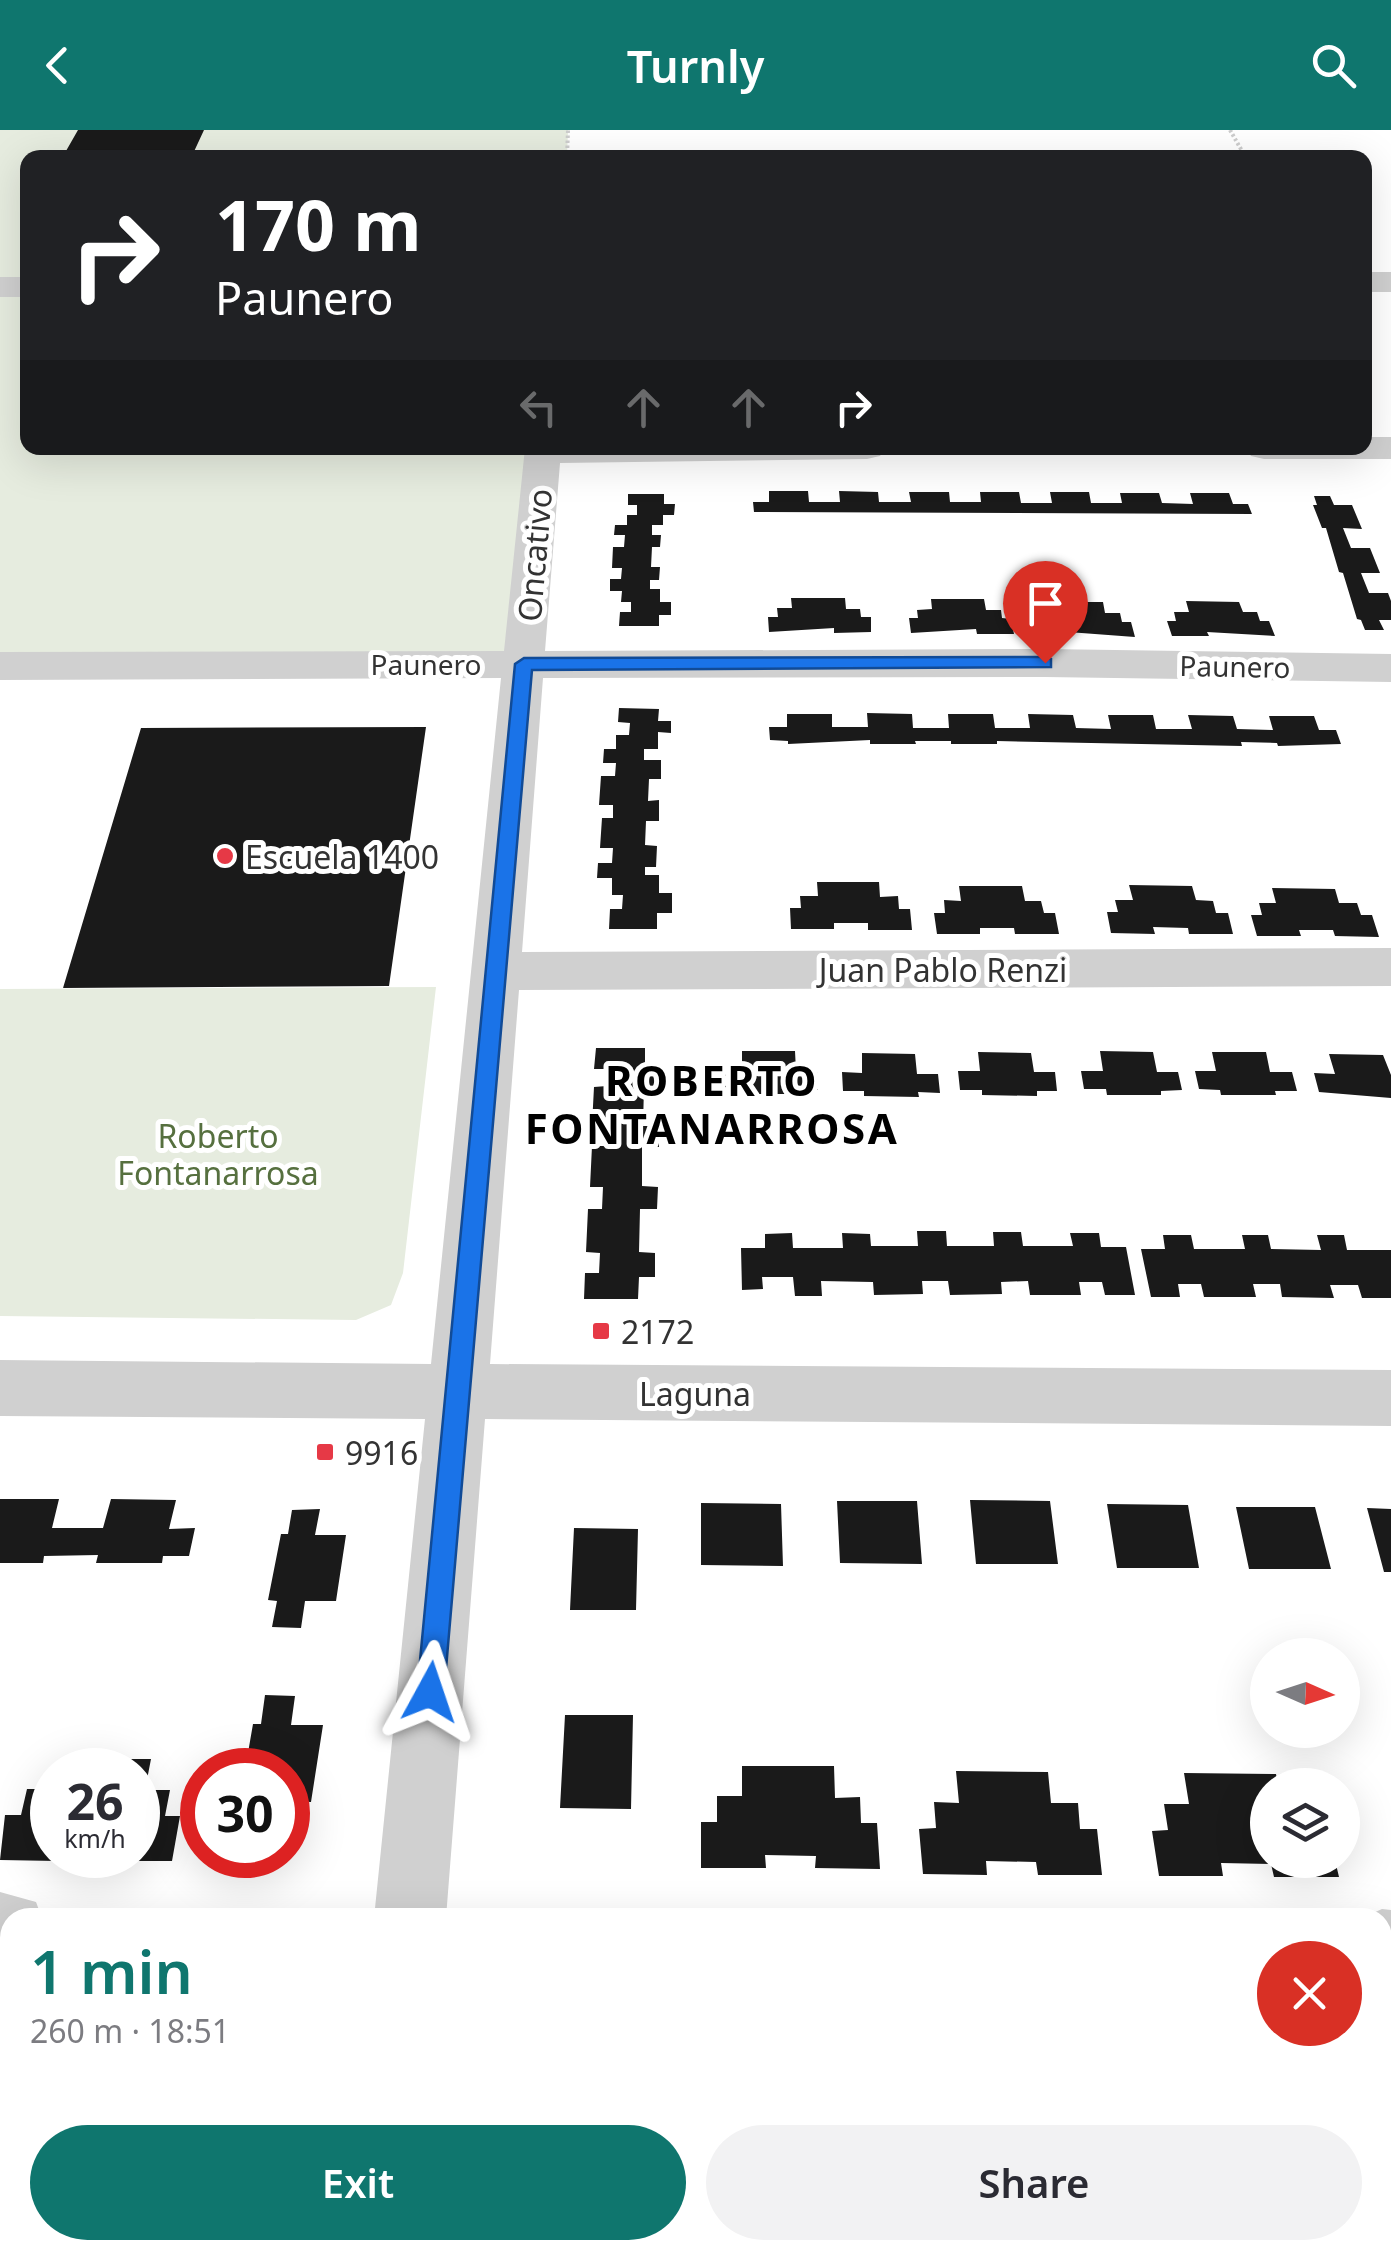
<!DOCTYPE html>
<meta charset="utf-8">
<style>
body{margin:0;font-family:"Noto Sans",sans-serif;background:#f2f2f3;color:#2b2b33;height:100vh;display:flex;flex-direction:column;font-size:38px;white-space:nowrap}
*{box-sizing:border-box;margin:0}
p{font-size:32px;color:#7c7c81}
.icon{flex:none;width:55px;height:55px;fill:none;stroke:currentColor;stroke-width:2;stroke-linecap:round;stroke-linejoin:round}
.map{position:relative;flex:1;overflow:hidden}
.side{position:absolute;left:0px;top:1778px;width:1392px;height:352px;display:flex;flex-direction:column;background:#fff;border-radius:30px 30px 0 0;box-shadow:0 10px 40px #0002}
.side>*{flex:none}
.banner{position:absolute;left:20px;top:20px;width:1352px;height:305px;border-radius:20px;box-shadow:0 10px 40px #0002;background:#202124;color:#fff;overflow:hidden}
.needle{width:65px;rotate:93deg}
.fabs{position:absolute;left:1250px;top:1508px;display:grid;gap:20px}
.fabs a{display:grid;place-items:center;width:110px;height:110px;border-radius:50%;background:#fff;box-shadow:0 10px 40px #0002;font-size:50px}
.speed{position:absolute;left:30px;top:1618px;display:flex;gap:20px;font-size:50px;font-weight:700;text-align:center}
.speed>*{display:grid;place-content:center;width:130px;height:130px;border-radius:50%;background:#fff;box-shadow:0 10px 40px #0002;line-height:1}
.speed small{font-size:25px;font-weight:400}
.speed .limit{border:15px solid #d22;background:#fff;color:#111}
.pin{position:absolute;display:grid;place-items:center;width:85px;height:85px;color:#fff;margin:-102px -42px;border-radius:50% 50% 50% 0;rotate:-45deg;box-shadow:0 0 10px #0007}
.pin .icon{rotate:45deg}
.me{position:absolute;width:110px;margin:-55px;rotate:5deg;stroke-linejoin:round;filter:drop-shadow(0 0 8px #0008)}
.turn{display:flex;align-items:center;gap:35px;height:210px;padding:0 30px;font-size:45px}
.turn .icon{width:130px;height:130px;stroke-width:2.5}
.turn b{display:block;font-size:70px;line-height:85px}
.lanes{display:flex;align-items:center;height:95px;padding:0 30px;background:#0003;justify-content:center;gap:50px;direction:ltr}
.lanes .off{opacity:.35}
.round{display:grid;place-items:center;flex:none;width:105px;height:105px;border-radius:52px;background:#f2f2f3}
.head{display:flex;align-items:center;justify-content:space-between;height:170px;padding:0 30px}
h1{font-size:60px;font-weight:600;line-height:75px;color:#0f766e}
.action{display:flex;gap:20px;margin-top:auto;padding:20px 30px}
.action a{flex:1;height:115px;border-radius:60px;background:#0f766e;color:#fff;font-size:40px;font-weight:600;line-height:115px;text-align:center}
.action a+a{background:#f2f2f3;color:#2b2b33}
header{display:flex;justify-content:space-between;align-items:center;height:130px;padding:0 30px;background:#0f766e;color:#fff;font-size:45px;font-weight:600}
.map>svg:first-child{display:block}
.green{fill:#e6ecdf}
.building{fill:#1a1a1a}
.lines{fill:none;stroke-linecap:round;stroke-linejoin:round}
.path{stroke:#cdcdcd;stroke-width:4;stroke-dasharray:2.5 2.5;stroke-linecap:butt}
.minor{fill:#d0d0d0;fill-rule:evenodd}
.route{fill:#1a73e8;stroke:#114b97;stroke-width:2.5}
.poi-dot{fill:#e63946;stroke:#fff;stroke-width:4}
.labels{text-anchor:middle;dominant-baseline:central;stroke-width:10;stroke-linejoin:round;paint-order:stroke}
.far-street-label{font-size:28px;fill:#333;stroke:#fff}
.street-label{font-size:32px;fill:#333;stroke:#fff}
.poi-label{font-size:32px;fill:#333;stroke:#fff;text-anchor:start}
.park-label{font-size:32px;fill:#56703f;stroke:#fff}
.district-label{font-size:42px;font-weight:bold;letter-spacing:2.5px;fill:#000;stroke:#fff}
</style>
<header><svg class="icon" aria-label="back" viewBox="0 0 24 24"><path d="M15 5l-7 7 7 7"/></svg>Turnly<svg class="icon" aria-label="search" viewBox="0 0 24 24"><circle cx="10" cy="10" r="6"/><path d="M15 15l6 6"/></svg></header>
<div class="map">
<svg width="1391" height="2129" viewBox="0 0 1391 2129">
<rect width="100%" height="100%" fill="#fff"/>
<path class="green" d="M0 0H568L567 27 28 28V318H543L523 534 0 536Z
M436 857 403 1143 391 1175 356 1190 0 1186V859Z"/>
<path class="building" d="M78 0H204L191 28H62Z
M769 361H808L809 372H840L839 361 878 362 879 372H911L909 362H949L950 372H981L980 362H1019L1021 373H1052L1050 362H1089L1091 373H1122L1120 363H1159L1162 373 1193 374 1190 363H1229L1233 374H1248L1252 384 754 382 753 372H769Z
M628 364H664V374H675L674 385H663V395H652V405H661L660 417H652L651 437H660L659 450H650V459H660V472H671V485H659V496H619L620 482H631V472H621L622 461H610V449H621L622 438H612L613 417H624L625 405H614L615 395H627V385H637V375H628Z
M1314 366H1330L1334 375H1352L1362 399 1343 398 1351 418H1370L1380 443H1361L1369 463H1388L1391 471V490H1379L1384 500H1365L1361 490 1357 489 1343 443 1339 442 1326 398H1322L1313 375H1317Z
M791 468H845L846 479H860L861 487H871V502L834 503V498L769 502 768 487H778L777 478H792Z
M931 469H984L986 480H1001L1002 488 1011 489 1014 504H977L976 499 911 503 909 488H918L917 480 932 479Z
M1186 471 1239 472 1243 482H1257L1260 491H1269L1275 506 1207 502 1209 506H1172L1167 491H1176L1174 482H1189Z
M1049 472H1103L1105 483H1120L1122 492H1131L1135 507 1068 502 1069 507H1031L1029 491H1038L1036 482 1051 483Z
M619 578 659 579 658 591H671V603L658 602V619H644V630H661V649H649L648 671 659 670V691H646L645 715 657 716 656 737H645V745H659V763H672V783H657V799H609L610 779H622L623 765H612V748H597L598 733H612L613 718H600L602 688H613V675H599L601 646H615L616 633H603L604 619H616V605H629L630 593 618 592Z
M867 583 912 584 913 598H949L948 584H993L995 598H1030L1028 584 1073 585 1076 598 1111 599 1108 585H1153L1156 599H1192L1188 585 1233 586 1237 599 1273 600 1269 586H1314L1319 600H1336L1341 614 1278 616 1277 613 1241 612 1242 616 997 611V614H951V611H915L916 614H870V610L788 614V611L770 610 769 597H787V584H832V597H868Z
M426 597 389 856 63 858 141 598Z
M817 752H879L880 767 898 766 899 779H910L912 800H868V793H834V799H791L790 778H801L800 766H818Z
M1129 755 1192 756 1196 770 1213 771 1216 783H1228L1233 804H1189L1188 798 1153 797 1155 804 1111 803 1107 782H1118L1115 770H1133Z
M959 756H1022L1025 771H1041L1044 783H1055L1059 804H1015L1014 798H980V804H937L934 783H945L944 770 961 771Z
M1272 758 1335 759 1339 773H1357L1361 785H1372L1379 807 1335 806 1333 800H1299L1301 806H1257L1251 785H1262L1259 773H1276Z
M596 918H645V936H659L658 956H644L643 996H659V1017L642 1016V1056L658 1057 657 1079H640L639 1122 655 1123V1147H639L638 1169H584L585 1143H599L600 1123 586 1122 588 1079H602L603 1057H590L592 1016H605L606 995H592L594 957 607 956 608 939H594Z
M742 921H795L796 941H817L818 960H796V964H742V959L720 958 721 940H742Z
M1100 921 1153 922 1157 942H1178L1182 960 1161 961V965H1107L1106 959H1084L1081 941H1103Z
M978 922 1031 923 1034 942H1055L1057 961H1037V966L982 965V960H960L958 941H980Z
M1212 922H1266L1270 942H1292L1297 961H1275L1276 965H1221L1220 960 1199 959 1195 941H1216Z
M862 923 915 924 917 944H938L940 963 918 962 919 967 864 966V961H843L842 942 862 943Z
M1329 924 1383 925 1391 945V968L1319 962 1314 943 1335 944Z
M917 1101H946L947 1116H994L993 1102H1021L1023 1116H1073L1070 1103H1099L1101 1117H1126L1135 1165H1105L1102 1152H1079L1081 1165H1030L1028 1151 1001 1152 1002 1164 950 1165 948 1151H922L923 1164 874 1165 873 1152 821 1151 822 1166H795L793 1147H762L763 1159 742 1160 741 1118H765V1104L792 1103 793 1118H843L842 1103 870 1104 871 1116H918Z
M1163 1105H1191L1194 1119H1245L1242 1105H1268L1271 1119 1321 1120 1317 1105H1344L1347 1120H1391V1168H1362L1358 1155H1330L1334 1168 1282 1167 1280 1154H1253L1256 1167H1204L1201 1154H1178L1180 1167H1151L1141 1119H1165Z
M0 1369H59L52 1398H103L111 1369 176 1370 169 1399 195 1398 189 1426H163L162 1433H96L98 1425 44 1426 43 1433H0Z
M970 1370 1050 1371 1058 1434H976Z
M837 1371H917L922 1434 840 1433Z
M701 1373 781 1374 783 1436 701 1435Z
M1107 1374 1188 1375 1199 1438H1117Z
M1236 1377H1315L1331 1439H1249Z
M1367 1378 1391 1379V1442H1384Z
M320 1379 315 1405H346L336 1471H305L301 1498 272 1497 277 1471 268 1470 281 1404H288L292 1380Z
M574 1398 638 1399 636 1480H570Z
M265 1565 295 1566 291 1595H323L311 1672 288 1671V1640H245L253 1594H261Z
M565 1585H633L631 1679 560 1678Z
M60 1629H151L145 1660H170L165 1686H180L172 1731H108L110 1725H138V1640H57Z
M742 1636H834L835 1668 860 1667 861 1693H877L880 1739 815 1738 816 1726 765 1725 766 1738H701V1692H717V1666H742Z
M956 1641 1048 1642 1051 1673H1078L1080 1699H1097L1102 1745H1038L1036 1732 986 1731 987 1745 923 1744 919 1699 936 1698 934 1672 959 1673Z
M1184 1643 1276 1644 1278 1655H1268V1730H1335L1339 1747H1274L1271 1734 1221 1733 1223 1746H1159L1152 1701 1168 1700 1164 1674H1189Z
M27 1659H52V1725H59L57 1731 0 1730 5 1685H21Z
M0 1922H10V2031H0Z
M1382 1929H1391V2039H1382Z
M181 2120H216L215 2126 179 2127Z"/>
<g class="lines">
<path class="path" d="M1230 0 1246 28
M567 28 568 0"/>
<path class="minor" d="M1365 142H1391V162H1365Z
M0 147H28V167H0Z
M1365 307H1391V329H1264L1251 326 1246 318H1365Z
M525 318H885L880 326 867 329 560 333 545 521 1045 519 1391 524V552L1045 547 543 548 522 822 1391 818V856L519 860 490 1234 1391 1240V1296L485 1289 446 1788H374L425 1289 0 1286V1230L431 1234 501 548 0 550V522L504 521Z
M0 1762 36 1772 42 1788H10V1834H0Z
M1382 1779 1391 1780V1854L1382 1853V1788H1362Z
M340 2120H420V2129H338Z"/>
</g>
<path class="route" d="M1045 527 1051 529V537L532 540 444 1562 440 1572 430 1576 421 1572 417 1562 515 534 524 528Z"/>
<g class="poi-dot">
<circle cx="225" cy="726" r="10"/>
<rect x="591" y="1191" width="20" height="20" rx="5"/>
<rect x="315" y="1312" width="20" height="20" rx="5"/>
</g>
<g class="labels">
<g class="far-street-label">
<text x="426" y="534">Paunero</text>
<text transform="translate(1235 536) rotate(1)">Paunero</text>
</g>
<g class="street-label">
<text transform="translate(534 425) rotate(-85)">Oncativo</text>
<text x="943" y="839">Juan Pablo Renzi</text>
<text x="695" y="1263">Laguna</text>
</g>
<g class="poi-label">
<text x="245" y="726">Escuela 1400</text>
<text x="621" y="1201">2172</text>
<text x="345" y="1322">9916</text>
</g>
<g class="park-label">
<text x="218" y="1005">Roberto<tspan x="218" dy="37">Fontanarrosa</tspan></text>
</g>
<g class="district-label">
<text x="712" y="949">ROBERTO<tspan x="712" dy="48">FONTANARROSA</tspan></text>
</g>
</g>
</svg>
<div class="fabs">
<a><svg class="needle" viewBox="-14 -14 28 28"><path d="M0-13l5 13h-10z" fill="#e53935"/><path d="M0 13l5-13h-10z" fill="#7c7c81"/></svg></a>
<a><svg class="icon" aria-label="layers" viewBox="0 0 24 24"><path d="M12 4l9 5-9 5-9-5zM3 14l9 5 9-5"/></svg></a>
</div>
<div class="speed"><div>26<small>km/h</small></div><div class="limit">30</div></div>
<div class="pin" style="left:1045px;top:533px;background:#d93025"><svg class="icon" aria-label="arrive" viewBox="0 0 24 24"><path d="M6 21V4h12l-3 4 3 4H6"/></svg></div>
<svg class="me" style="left:430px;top:1562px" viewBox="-20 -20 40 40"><path d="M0-17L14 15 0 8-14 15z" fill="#1a73e8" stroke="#fff" stroke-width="4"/></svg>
<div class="banner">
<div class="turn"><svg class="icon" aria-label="right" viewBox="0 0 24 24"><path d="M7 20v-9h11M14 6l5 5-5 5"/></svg><div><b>170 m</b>Paunero</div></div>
<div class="lanes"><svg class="icon off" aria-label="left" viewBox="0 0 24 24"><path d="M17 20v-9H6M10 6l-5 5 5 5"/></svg><svg class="icon off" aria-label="ahead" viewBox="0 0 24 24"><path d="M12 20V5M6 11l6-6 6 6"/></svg><svg class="icon off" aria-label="ahead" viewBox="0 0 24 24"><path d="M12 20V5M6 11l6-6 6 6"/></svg><svg class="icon" aria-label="right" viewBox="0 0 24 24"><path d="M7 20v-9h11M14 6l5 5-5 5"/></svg></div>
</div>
<section class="side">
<div class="head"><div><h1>1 min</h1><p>260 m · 18:51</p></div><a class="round" style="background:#d93025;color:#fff"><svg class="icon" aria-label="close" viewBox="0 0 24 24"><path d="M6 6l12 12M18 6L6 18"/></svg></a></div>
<div class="action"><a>Exit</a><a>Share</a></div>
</section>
</div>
